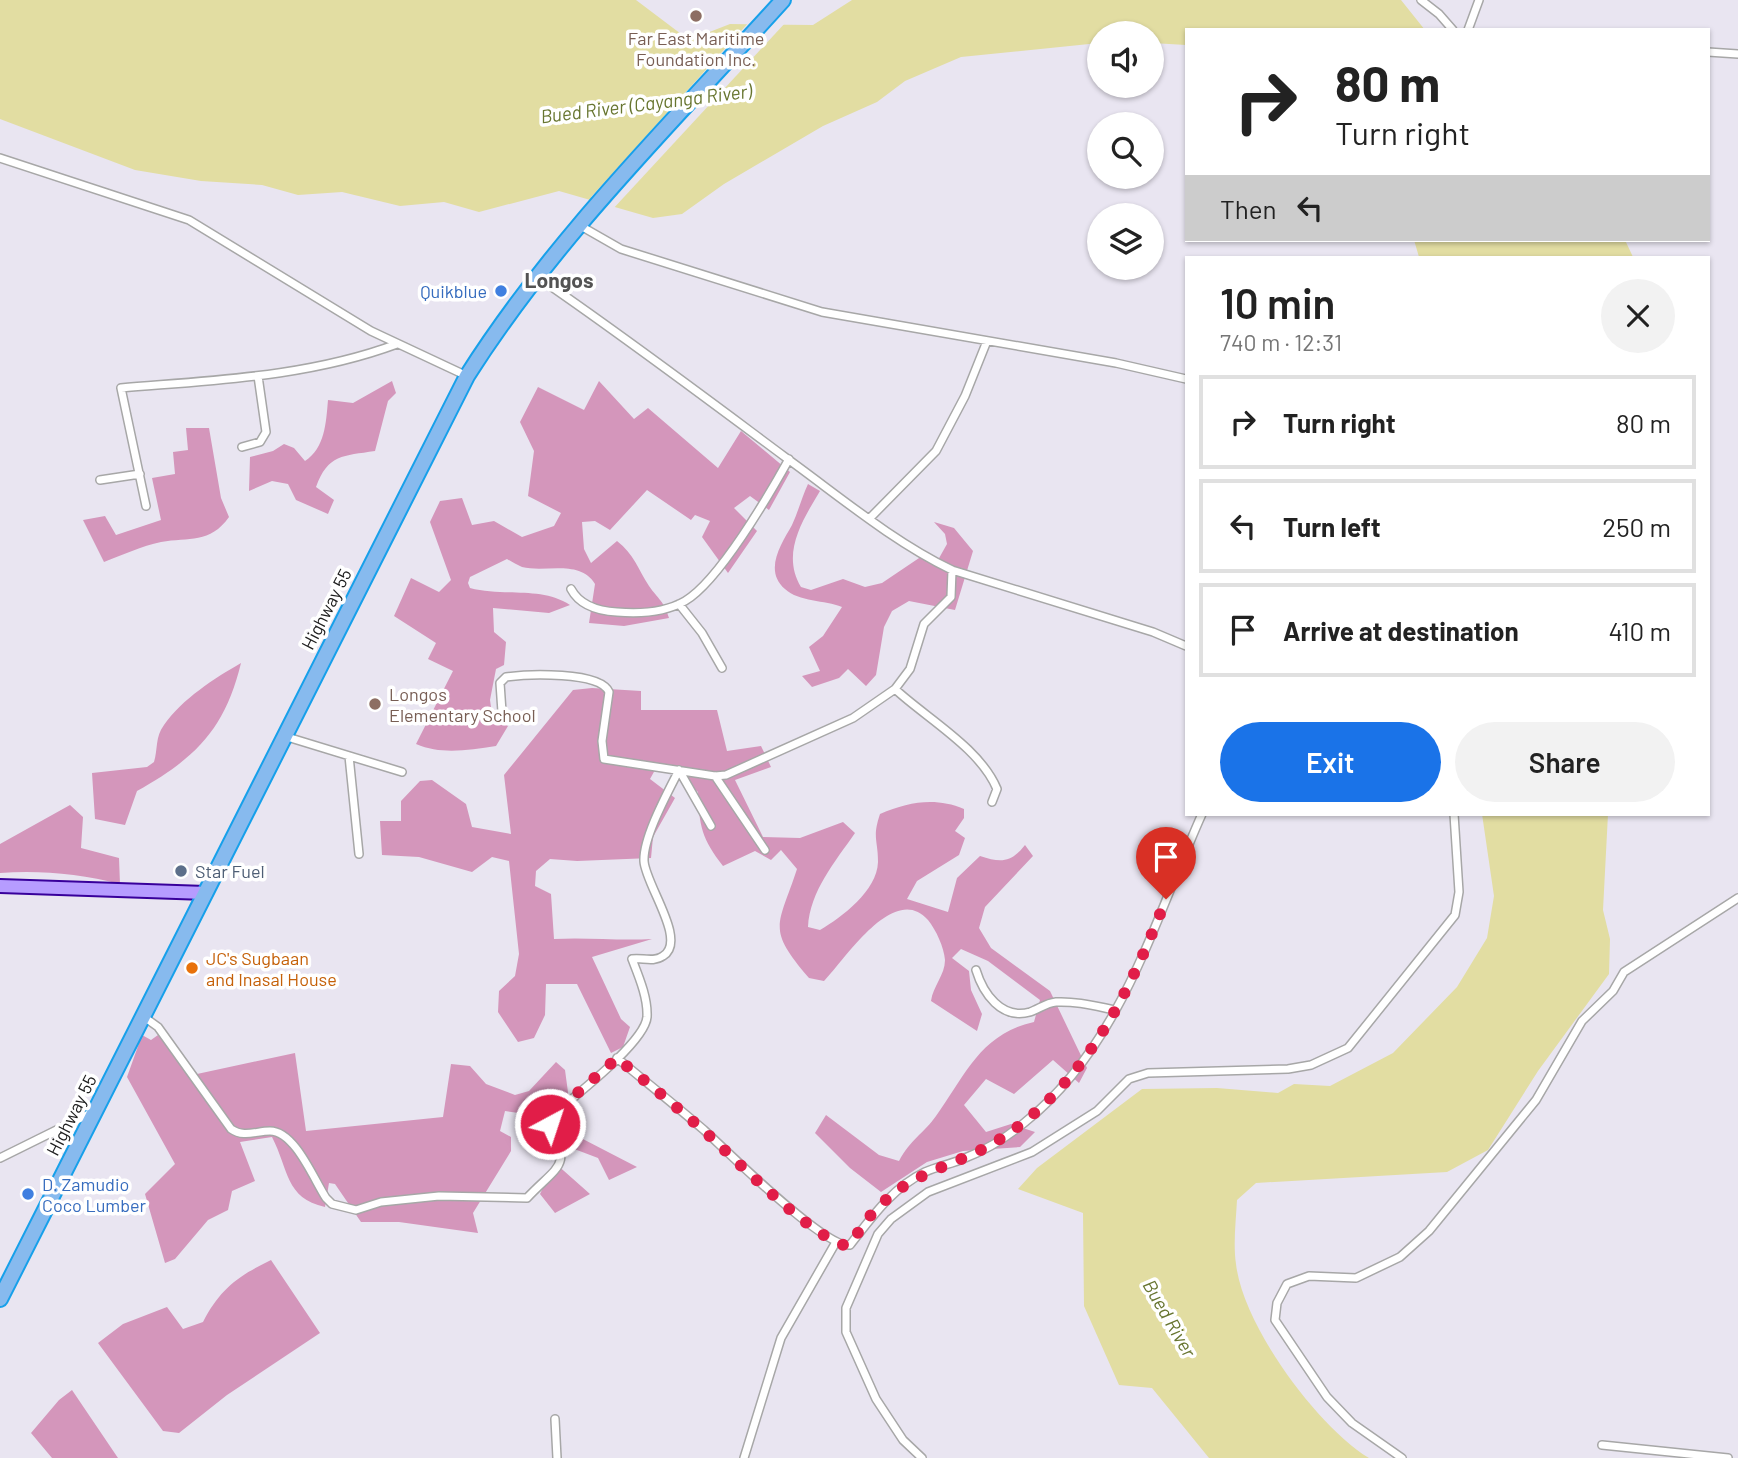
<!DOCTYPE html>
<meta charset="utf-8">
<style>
body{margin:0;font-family:Barlow,sans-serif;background:#f2f2f2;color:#222;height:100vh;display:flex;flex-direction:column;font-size:26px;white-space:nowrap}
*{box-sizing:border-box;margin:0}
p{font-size:23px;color:#767676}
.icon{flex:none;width:38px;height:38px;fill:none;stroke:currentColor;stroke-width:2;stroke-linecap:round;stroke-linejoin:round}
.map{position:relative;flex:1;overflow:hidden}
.panel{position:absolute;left:1185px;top:256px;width:525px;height:560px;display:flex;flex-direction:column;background:#fff;border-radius:0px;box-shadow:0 2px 5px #0004}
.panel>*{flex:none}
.top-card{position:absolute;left:1185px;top:28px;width:525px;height:214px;border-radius:0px;box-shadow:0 2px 5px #0004;background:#fff;color:#222;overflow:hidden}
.controls{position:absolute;left:1087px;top:21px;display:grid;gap:14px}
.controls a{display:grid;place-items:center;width:77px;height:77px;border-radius:50%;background:#fff;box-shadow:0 2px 5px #0004;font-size:35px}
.pin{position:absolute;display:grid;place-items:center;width:60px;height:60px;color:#fff;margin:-72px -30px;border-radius:50% 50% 50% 0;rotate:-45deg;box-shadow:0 0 7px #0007}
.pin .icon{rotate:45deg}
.me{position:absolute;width:77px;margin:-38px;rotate:40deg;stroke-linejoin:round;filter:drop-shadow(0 0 5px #0008)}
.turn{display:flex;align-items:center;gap:24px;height:147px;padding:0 35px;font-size:32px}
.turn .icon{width:91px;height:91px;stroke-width:2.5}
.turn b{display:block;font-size:49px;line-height:60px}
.then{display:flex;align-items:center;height:66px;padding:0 35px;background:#0003;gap:14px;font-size:26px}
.round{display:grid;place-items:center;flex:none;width:74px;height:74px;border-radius:37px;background:#f2f2f2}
.overview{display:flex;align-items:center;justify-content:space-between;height:119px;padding:0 35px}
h1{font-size:42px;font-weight:600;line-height:52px}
.cta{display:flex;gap:14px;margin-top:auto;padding:14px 35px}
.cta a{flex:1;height:80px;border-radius:42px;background:#1a73e8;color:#fff;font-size:28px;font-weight:600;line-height:80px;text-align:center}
.cta a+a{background:#f2f2f2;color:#222}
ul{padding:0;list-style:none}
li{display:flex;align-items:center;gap:21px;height:94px;margin:0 14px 10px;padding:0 21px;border:4px solid #e0e0e0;border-radius:0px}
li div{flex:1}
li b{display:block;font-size:26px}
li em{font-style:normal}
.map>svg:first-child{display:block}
.forest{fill:#d496bb}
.water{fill:#e2dda2}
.pier{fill:#e9e5f1}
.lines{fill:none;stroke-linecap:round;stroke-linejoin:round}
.street-casing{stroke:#a7a7a7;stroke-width:10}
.primary-casing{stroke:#38009b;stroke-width:16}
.highway-casing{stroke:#17a0ea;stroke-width:18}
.street{stroke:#fff;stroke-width:7}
.primary{stroke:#b69cff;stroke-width:12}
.highway{stroke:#87baee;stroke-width:14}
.route{stroke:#e11d48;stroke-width:12;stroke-dasharray:0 21.6}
.education-dot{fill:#8d6e63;stroke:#fff;stroke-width:2.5}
.shop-dot{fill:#3f7fe0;stroke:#fff;stroke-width:2.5}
.service-dot{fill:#5c6f8a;stroke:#fff;stroke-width:2.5}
.food-dot{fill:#e8710a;stroke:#fff;stroke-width:2.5}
.labels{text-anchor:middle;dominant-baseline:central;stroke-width:7;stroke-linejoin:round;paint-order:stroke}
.education-label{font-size:18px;fill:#785e54;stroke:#fff}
.shop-label{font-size:18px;fill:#366cbe;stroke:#fff;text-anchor:end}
.street-label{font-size:18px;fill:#202020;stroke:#fff}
.service-label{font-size:18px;fill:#4e5e75;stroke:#fff;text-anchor:start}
.food-label{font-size:18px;fill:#c56008;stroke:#fff;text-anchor:start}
.water-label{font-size:19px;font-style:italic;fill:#67752f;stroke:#fff}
.quarter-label{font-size:21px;font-weight:bold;fill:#535353;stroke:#fff}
</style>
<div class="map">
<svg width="1738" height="1458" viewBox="0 0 1738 1458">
<rect width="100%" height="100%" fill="#e9e5f1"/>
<path class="forest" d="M392 381 396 393 388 401 375 451C343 456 328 454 316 487L334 500 328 514 296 500 288 484 272 481 249 491 250 457 273 451 284 444 294 448 305 461C325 448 326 423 328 400L353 403Z
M599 381 634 419 648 408 718 468 741 431 790 472 769 510 750 496 734 508 757 531 728 573 702 537 710 521 695 515 691 520 647 490 610 530 595 521 582 522 584 549 591 563 617 541C634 554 638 569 649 586 658 599 664 601 669 618L624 626 589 623 595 584C580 559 545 573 522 567 517 565 512 562 507 559L470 577 468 583 470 588C503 597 541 586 570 605L549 613 493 608 494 632 506 642 504 665 496 669 490 700 493 721 508 726 496 746C468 750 442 755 416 744L453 671 428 659 436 643 394 616 411 578 439 592 451 580 430 522 440 501 462 498 472 525 494 521 522 537 554 526 561 513 528 496 534 451 520 422 538 387 584 410Z
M186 428H209L221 498 229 517C210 544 189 537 161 542 142 546 122 555 104 562L83 520 105 516 116 535 161 520 152 478 175 474 173 452 188 450Z
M808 484 820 491C802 521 781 554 801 587L811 590 843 579 865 587 882 583 928 552 938 560 947 544 945 534 934 522 954 528 973 551 955 610 909 601 892 611 884 627 876 675 866 686 848 669 839 678 812 687 802 676 820 671 809 647 823 636 842 607C825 600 799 602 785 589 763 570 782 543 792 525 798 512 802 497 808 484Z
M241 663C225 729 196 758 137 791L125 825 95 819 92 773 147 767 154 762C158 749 155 737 164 725 182 699 215 678 241 663Z
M592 688 641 691V710H717L727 751 761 746 771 767 735 780 763 837 800 838 843 822 855 833C835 862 810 891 808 927L820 930C842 917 877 891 878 862 878 839 872 838 880 814 909 802 935 797 964 809V818L955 831 965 838 959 855 917 881 907 899 948 912 957 878 980 856C1001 863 1011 863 1025 845L1033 856 985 907 979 928 991 948 1050 991 1087 1068 1079 1083 1053 1060 1014 1094 986 1079 964 1105 986 1132 1011 1124 1035 1132 1020 1147 963 1151 927 1162 881 1192 850 1168 815 1133 826 1115 879 1155 899 1161C910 1140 924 1133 936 1116 965 1076 980 1034 1034 1022L1040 1000 988 961 961 949 952 958 969 971 971 990 982 1014 977 1031 931 1001C933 986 945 975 945 960 944 947 936 930 928 920 894 881 844 961 824 981L809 978C766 928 778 927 797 869L781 850 771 860 755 851 723 866C702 839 699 826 698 792L674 772 655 770 650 779 675 798 653 837 651 858 577 861 550 859 536 871 535 886 551 894 554 939C587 937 618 941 652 939L592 957 621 1019 630 1027 623 1047 611 1053 577 984H546L545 1015 534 1038 518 1042 498 1012 499 991 515 976 519 954 509 861 492 857 472 872 419 857 382 855 380 821H401V801L420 781 432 780 466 804 472 827 511 834 504 775 573 690Z
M70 805 83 817 81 848 119 858 120 884C81 874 40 870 0 873V844Z
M165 1030 197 1074 295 1053 306 1131 443 1117 451 1064 470 1066 486 1084 515 1095 529 1091 556 1062 565 1070 572 1122 579 1137 637 1167 609 1180 598 1158 569 1147 540 1116 505 1111 500 1131 511 1137V1151L473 1213 478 1233 399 1222H361L335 1184 329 1183 325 1207C285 1198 289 1170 272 1137L240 1142 255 1181 232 1191 228 1210 208 1220 175 1259 165 1263 145 1194 175 1164 127 1077 142 1035 151 1040Z
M555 1163 590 1194 555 1213 540 1194Z
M271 1260 320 1333 227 1395 179 1433 163 1431 98 1343 123 1324 167 1307 183 1329 203 1322C220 1289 238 1276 271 1260Z
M72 1390 118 1458H52L31 1433 59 1400Z"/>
<path class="water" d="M0 0H636L689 40 730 24 813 25 852 0H1401L1425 30H1186V45L1152 43V33H1099V43L961 57 905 81 877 102 823 126 724 184 682 214 653 218 559 191 479 212 444 202 400 206 342 192 298 195 262 185 201 181 135 170 0 119Z
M1414 240H1625L1633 257H1419Z
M1482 814H1608L1603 910 1610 939 1609 974 1538 1071 1488 1150 1447 1172 1256 1183 1237 1200C1236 1220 1233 1244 1236 1264 1243 1326 1317 1426 1369 1458H1209L1152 1388 1119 1385 1084 1306 1083 1213 1018 1189 1037 1168 1142 1089 1217 1088 1278 1093 1294 1084 1330 1086 1393 1053 1457 987 1487 938 1494 896Z"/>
<path class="pier" d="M750 21 786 22 612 210 601 207 591 197Z"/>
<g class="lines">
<g class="street-casing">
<path id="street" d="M1421 0 1439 14 1453 30
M1468 30 1479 0
M1708 52 1738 54
M0 158 189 220 371 331 467 376
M579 225 621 249 822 312 1116 363 1186 379
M536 276C621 334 703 396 785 457 839 496 892 541 952 570L1153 632 1186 646
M242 447 260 442 266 432 258 376
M100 480 140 474
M146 506 121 388C215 380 308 377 397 344
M870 518 936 451 965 396 987 341
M571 589C580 606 599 611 617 612 640 614 664 613 685 601 719 581 769 495 789 459
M679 604 702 633 722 668
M895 689C926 718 980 748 997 789L992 802
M502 712 500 683 506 677C527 674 600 671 609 692L602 741 604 759 715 776 726 775 853 718 895 689 910 669 924 624 951 597 952 570
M284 736 402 772
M349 756 359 854
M679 770 711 826
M715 776 765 850
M976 970C983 993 1001 1020 1030 1012 1039 1009 1046 1003 1056 1002 1076 1001 1095 1006 1115 1010
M144 1017 158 1027 231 1129C244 1138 256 1131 270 1131 295 1131 314 1180 326 1198L332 1204 356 1210 381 1202 439 1196 527 1198C557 1166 573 1167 550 1124L555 1113C576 1095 645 1042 647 1017 648 998 639 977 632 959 641 957 653 963 663 956 688 941 645 884 644 861 643 837 668 792 679 770
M617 1058C646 1082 675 1105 704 1130 727 1151 825 1249 850 1245 872 1217 892 1188 925 1172 938 1166 952 1164 965 1158 986 1150 1007 1137 1024 1123 1121 1046 1154 921 1202 814
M0 1158 91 1113
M555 1419 557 1458
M1602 1445 1728 1458
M744 1458 781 1338 836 1242
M922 1458 903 1440 876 1399 846 1332V1308L878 1234 891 1219 928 1192 1032 1152 1097 1111 1129 1079 1148 1073 1288 1069 1311 1065 1348 1048 1455 915 1459 892 1454 814
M1402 1458 1352 1423 1327 1397 1275 1320 1277 1303 1287 1284 1309 1276 1356 1278 1400 1257 1429 1231 1536 1100 1582 1021 1613 991 1624 972 1738 898"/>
</g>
<g class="primary-casing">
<path id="primary" d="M0 886 206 893"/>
</g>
<g class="highway-casing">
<path id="highway" d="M0 1299 467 376C555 237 673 122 783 0"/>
</g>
<use href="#street" class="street"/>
<use href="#primary" class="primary"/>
<use href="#highway" class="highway"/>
</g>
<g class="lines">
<path class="route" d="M550 1124 555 1113 617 1058C646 1082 676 1106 704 1131 736 1159 810 1237 847 1246 856 1239 859 1229 866 1221 875 1209 889 1196 901 1188 932 1167 969 1160 1000 1139 1086 1084 1130 991 1166 899"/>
</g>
<g class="education-dot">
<circle cx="696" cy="16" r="7"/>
<circle cx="375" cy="704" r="7"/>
</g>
<g class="shop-dot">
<circle cx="501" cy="291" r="7"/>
<circle cx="28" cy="1194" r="7"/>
</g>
<circle class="service-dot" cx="181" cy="871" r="7"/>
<circle class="food-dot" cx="192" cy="968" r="7"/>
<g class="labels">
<g class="education-label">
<text x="696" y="38">Far East Maritime<tspan x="696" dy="21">Foundation Inc.</tspan></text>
<text x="389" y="694" text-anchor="start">Longos<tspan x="389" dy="21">Elementary School</tspan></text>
</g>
<g class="shop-label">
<text x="487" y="291">Quikblue</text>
<text x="42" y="1184" text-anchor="start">D. Zamudio<tspan x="42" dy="21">Coco Lumber</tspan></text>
</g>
<g class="street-label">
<text transform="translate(326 609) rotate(-63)">Highway 55</text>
<text transform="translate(71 1115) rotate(-63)">Highway 55</text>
</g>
<g class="service-label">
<text x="195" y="871">Star Fuel</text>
</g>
<g class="food-label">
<text x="206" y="958">JC's Sugbaan<tspan x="206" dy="21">and Inasal House</tspan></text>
</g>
<g class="water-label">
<text transform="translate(646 103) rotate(-7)">Bued River (Cayanga River)</text>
<text transform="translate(1170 1318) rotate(60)">Bued River</text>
</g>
<g class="quarter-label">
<text x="559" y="279">Longos</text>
</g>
</g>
</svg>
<div class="controls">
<a><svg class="icon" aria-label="sound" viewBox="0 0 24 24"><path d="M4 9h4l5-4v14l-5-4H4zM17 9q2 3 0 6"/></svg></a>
<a><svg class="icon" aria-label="search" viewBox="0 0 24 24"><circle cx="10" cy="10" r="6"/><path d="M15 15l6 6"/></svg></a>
<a><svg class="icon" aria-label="layers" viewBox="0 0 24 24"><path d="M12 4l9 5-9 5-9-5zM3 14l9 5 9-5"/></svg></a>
</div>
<div class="pin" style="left:1166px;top:899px;background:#d93025"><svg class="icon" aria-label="arrive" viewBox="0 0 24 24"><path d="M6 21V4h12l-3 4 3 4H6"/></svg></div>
<svg class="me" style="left:550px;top:1124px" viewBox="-20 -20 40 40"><circle r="17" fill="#e11d48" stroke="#fff" stroke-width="3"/><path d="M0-11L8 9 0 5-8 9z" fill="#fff"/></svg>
<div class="top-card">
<div class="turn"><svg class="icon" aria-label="right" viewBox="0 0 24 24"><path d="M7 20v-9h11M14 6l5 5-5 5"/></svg><div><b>80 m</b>Turn right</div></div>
<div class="then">Then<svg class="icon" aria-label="left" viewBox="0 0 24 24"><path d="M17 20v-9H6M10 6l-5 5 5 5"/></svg></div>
</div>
<section class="panel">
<div class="overview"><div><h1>10 min</h1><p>740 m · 12:31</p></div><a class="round"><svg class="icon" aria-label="close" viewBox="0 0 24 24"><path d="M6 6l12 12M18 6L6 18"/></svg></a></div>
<ul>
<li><svg class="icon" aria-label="right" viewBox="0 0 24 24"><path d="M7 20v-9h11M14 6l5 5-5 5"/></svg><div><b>Turn right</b></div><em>80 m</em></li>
<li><svg class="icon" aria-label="left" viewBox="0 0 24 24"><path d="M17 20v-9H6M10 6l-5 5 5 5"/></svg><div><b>Turn left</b></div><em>250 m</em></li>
<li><svg class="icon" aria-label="arrive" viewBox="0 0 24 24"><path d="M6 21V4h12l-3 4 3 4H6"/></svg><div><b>Arrive at destination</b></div><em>410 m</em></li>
</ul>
<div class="cta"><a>Exit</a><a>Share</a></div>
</section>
</div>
